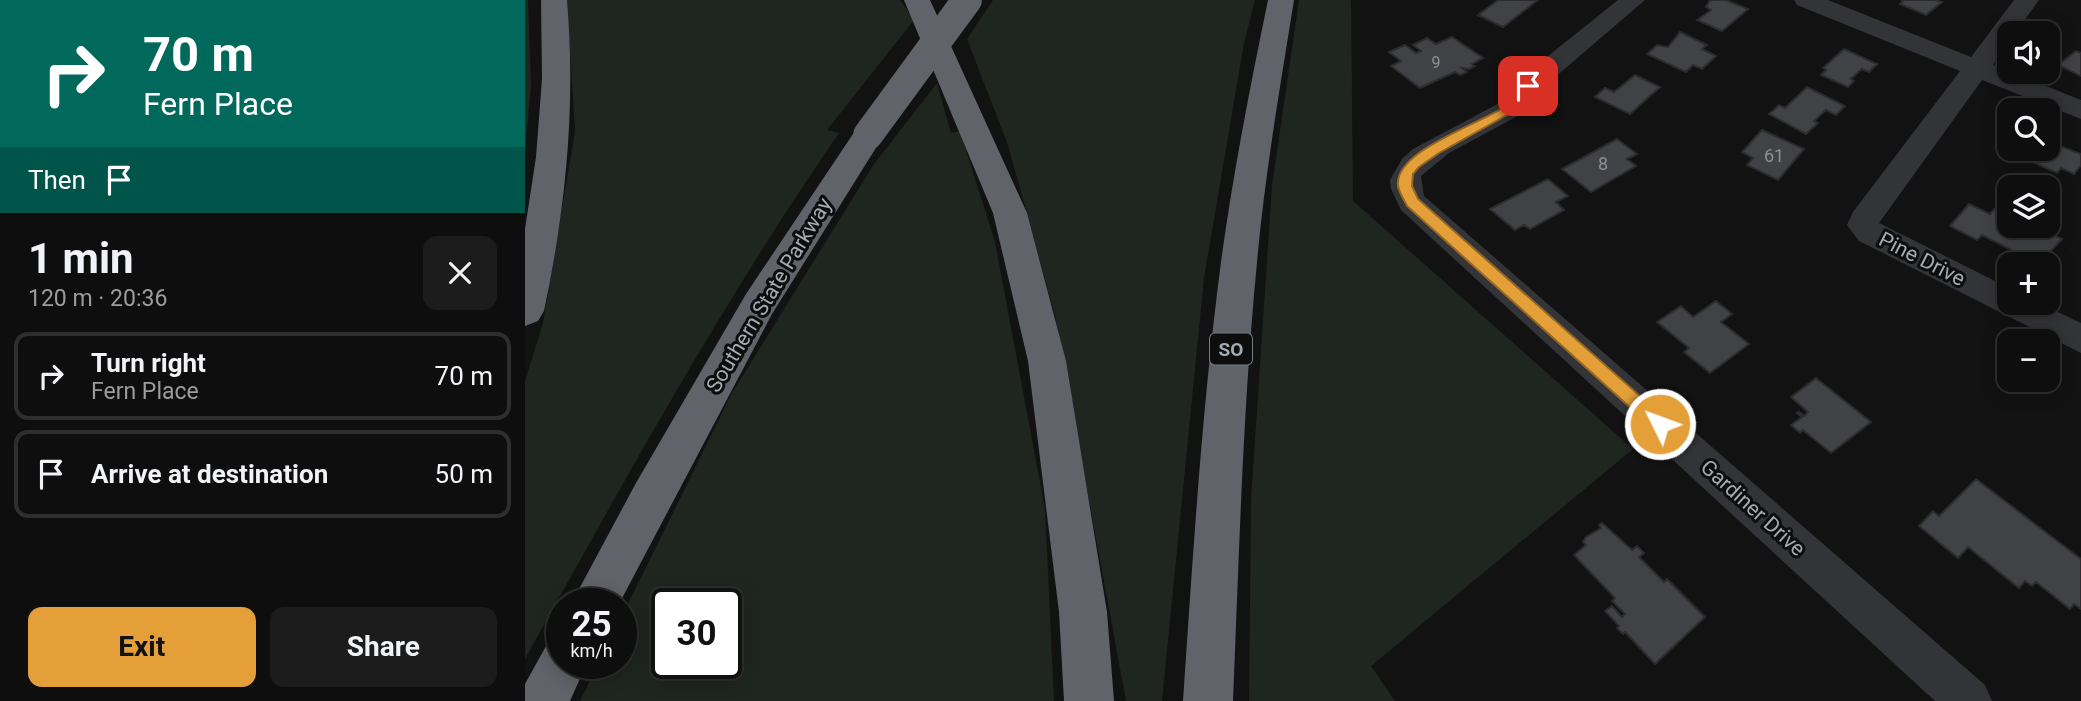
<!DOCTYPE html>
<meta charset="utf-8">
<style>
body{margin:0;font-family:Roboto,sans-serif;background:#1c1c1c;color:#f1f3f6;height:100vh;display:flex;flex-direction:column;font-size:26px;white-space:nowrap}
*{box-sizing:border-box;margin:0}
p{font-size:23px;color:#9b9c9e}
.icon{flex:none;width:38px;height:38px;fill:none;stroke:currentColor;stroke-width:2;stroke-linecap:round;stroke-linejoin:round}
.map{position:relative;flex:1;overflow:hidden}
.drawer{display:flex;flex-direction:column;background:#0e0e0e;width:525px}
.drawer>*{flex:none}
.hud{background:#00695c;color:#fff;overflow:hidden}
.buttons{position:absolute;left:1472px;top:21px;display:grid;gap:14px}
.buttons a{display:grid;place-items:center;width:63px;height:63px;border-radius:14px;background:#0e0e0e;box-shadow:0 4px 18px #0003,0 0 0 2px #2e2e2e;font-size:35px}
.speed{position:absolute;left:21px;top:588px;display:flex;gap:14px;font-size:35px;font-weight:700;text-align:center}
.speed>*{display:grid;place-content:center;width:91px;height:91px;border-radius:50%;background:#0e0e0e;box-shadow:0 4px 18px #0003,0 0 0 2px #2e2e2e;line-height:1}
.speed small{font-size:18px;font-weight:400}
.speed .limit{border:4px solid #111;border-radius:10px;background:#fff;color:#111}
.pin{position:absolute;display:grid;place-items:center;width:60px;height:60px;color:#fff;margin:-30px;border-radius:14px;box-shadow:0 4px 10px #0006}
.me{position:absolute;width:77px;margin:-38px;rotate:312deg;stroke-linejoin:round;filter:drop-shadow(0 0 5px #0008)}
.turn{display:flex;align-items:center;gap:24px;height:147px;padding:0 28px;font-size:32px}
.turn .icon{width:91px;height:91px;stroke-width:2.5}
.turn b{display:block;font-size:49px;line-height:60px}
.then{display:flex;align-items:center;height:66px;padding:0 28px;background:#0003;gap:14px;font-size:26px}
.round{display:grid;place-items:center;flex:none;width:74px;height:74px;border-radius:14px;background:#1c1c1c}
.headline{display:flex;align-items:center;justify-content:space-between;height:119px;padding:0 28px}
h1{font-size:42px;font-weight:700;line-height:52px}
.primary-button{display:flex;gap:14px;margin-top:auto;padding:14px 28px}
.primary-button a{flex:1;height:80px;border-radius:14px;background:#e49f39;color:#111;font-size:28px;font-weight:700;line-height:80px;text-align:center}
.primary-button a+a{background:#1c1c1c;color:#f1f3f6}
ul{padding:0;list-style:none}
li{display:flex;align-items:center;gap:21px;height:88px;margin:0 14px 10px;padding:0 14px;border:4px solid #2e2e2e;border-radius:14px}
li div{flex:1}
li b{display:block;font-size:26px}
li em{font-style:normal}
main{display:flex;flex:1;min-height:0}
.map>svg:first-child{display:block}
.green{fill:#1f261f;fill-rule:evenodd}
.building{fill:#414246;stroke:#2c2c2f;stroke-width:2}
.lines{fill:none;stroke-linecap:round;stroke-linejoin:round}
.minor{fill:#333438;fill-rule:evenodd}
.motorway{fill:#606369;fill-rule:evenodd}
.motorway-bridge{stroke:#606369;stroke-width:30}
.route{fill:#e49f39;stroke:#946725;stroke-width:2}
.labels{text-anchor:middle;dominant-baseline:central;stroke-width:6;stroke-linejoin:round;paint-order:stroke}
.far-number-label{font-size:16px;fill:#8b9098}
.number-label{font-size:18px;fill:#8b9098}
.shield{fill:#0d0d0e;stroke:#777b82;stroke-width:2}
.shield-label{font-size:19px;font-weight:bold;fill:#a4aab3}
.street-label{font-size:21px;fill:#a4aab3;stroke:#0d0d0e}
</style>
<main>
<section class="drawer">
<div class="hud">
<div class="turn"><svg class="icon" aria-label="right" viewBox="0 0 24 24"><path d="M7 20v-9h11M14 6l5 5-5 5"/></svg><div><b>70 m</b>Fern Place</div></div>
<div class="then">Then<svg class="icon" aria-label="arrive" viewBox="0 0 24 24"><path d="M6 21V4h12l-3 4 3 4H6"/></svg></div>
</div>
<div class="headline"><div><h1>1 min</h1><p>120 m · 20:36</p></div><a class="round"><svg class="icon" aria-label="close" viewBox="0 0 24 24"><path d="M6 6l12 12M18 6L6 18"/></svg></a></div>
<ul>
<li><svg class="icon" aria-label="right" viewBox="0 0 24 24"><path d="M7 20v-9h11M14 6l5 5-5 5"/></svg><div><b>Turn right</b><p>Fern Place</p></div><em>70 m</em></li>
<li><svg class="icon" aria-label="arrive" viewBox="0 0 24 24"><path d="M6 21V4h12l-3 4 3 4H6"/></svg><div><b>Arrive at destination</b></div><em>50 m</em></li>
</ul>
<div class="primary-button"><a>Exit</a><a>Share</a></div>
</section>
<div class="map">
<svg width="1556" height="701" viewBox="0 0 1556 701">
<rect width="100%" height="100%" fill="#121213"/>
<path class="green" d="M0 0H3L6 85 0 152Z
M42 0H375L389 20 302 130 314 133C198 301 99 481 0 659V381L18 323 50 131Z
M468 0H730L719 43 679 278 637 701H601L530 315 483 145 442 39Z
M774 0H826L828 201 1108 449 846 666 870 701H724L726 500 747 186Z
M412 83 426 133 435 131 470 242 520 509 529 701H55L74 663H96V618L207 393 349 164ZM142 604H201V663H142Z"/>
<path class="building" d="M973 0H1013L978 27 953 15Z
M1185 0H1201L1223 9 1197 31 1172 20 1186 10 1181 7Z
M1376 0H1411L1417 2 1401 15 1375 4 1378 1Z
M1155 32 1182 45 1177 49 1191 56 1177 69 1168 65 1161 72 1122 54 1132 45 1143 47Z
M927 37 958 58 947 64 950 66 944 69 937 68 942 72 935 75 930 72 895 88 866 66 876 61 864 52 880 45 891 53 896 51 888 45 902 38 911 44Z
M1319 49 1352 64 1344 72 1337 69 1326 79 1329 81 1323 87 1296 75 1301 70 1298 68Z
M1551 51 1556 53V76L1533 65Z
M1110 75 1135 87 1105 114 1070 97 1080 88 1089 92Z
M1282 87 1320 106 1311 115 1301 110 1289 121 1293 123 1281 134 1244 114 1254 105 1260 108Z
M1237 130 1279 149 1253 180 1222 165 1228 158 1217 152Z
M1092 139 1112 154 1102 159 1111 166 1066 192 1037 169Z
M1522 141 1556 154V165L1549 174 1536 168 1532 173 1501 159 1505 153 1497 149H1522Z
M1023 179 1043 196 1031 202 1039 210 1005 229 999 225 990 230 965 209Z
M1444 204 1465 214 1472 206 1484 212V226H1511L1537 239 1514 264 1457 235 1452 240 1425 226Z
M1191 301 1207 314 1196 322 1224 344 1185 373 1159 352 1164 348 1132 322 1156 306 1168 317Z
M1291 378 1346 422 1306 453 1278 430 1275 433 1266 425 1277 417 1272 413 1274 412 1279 416 1283 412 1266 397Z
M1451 479 1556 559V609L1549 604 1545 609 1511 582 1507 586 1500 581 1494 588 1443 547 1433 558 1394 526 1408 511 1414 516Z
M1077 523 1107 550 1112 546 1119 553 1114 557 1139 582 1142 579 1180 617 1130 664 1100 632 1098 634 1092 628 1094 626 1080 611 1087 606 1097 617 1100 614 1087 601 1090 598 1049 555 1061 545 1058 542 1061 537 1076 528 1074 525Z"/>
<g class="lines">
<path class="minor" d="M1093 0H1120L1015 90 1002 111 924 153 896 176 899 196 1460 685 1467 701H1410L876 210 866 189 865 180 877 159 888 149 982 99 993 80Z
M1269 0H1303L1446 57 1489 0H1514L1490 33H1484V42L1468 65 1556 100V119L1457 80 1354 223 1484 288V303H1514L1556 323V353L1334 241 1322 225 1328 212 1435 71 1272 5Z"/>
<path class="motorway" d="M16 0H42C51 106 41 207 19 311L13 321 0 326V229L11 157 17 79Z
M379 0H405L502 213 541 361 582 612 589 701H539L534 612 503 361 468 213Z
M743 0H769C755 87 740 174 732 262 718 408 714 555 708 701H658C668 554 677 407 696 262 708 174 725 87 743 0Z
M343 125 354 128 359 135 247 314 94 604H46L111 483 221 294 332 128Z
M37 639V663H62L45 701H0V684L21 646Z"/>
<path class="motorway-bridge" d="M343 135 442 0"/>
</g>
<path class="route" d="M1003 82 1009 86 998 106 914 153 894 167 888 174 887 186 893 199 1141 419 1143 424 1141 429 1135 431 1129 429 882 206C879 200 874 192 873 186 868 149 965 121 987 102 992 98 995 89 999 83Z"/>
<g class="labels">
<g class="far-number-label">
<text x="911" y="62">9</text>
</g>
<g class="number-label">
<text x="1249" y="155">61</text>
<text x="1078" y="163">8</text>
</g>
<rect class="shield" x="685" y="333.5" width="42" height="31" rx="5"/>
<g class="shield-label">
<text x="706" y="349">SO</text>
</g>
<g class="street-label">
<text transform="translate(1397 259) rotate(27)">Pine Drive</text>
<text transform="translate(244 295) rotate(-59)">Southern State Parkway</text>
<text transform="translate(1228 508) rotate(42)">Gardiner Drive</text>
</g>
</g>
</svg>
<div class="buttons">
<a><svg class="icon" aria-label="sound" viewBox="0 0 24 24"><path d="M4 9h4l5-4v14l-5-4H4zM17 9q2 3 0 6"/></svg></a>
<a><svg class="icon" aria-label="search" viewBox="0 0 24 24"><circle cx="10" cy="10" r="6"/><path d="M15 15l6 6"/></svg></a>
<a><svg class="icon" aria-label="layers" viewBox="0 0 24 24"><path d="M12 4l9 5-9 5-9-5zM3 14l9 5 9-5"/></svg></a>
<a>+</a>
<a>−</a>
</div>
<div class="speed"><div>25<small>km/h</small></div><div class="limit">30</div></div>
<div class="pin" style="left:1003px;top:86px;background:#d93025"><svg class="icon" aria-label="arrive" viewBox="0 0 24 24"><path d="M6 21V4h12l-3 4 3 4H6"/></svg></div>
<svg class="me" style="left:1135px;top:424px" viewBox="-20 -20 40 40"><circle r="17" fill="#e49f39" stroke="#fff" stroke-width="3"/><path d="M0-11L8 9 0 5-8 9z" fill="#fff"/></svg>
</div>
</main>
